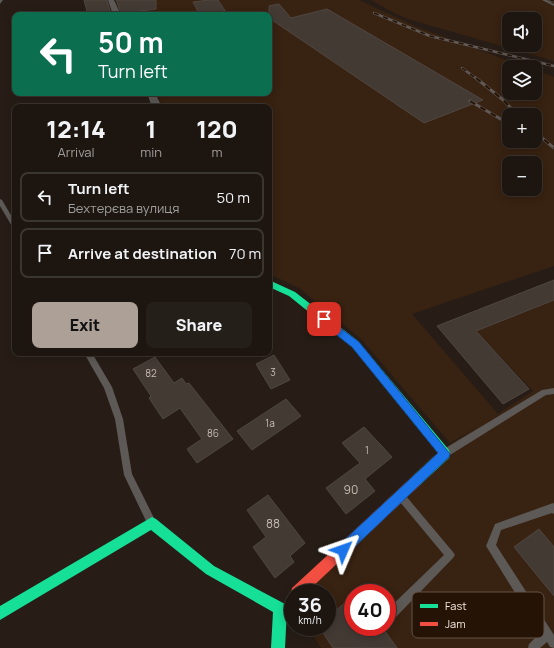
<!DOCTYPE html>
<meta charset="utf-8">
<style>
body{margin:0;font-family:Manrope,sans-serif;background:#251f19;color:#f1f3f6;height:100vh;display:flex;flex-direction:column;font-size:15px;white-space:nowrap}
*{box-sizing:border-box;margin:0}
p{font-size:13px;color:#a09f9f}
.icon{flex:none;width:22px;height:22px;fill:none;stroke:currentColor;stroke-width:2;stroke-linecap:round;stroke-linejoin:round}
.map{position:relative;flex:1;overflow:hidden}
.side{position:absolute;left:12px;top:104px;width:260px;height:252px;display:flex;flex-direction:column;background:#1d1610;border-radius:8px;box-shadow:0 2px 10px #0003,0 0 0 1px #3b3530}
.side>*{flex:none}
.hud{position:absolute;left:12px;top:12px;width:260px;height:84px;border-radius:8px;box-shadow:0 2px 10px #0003,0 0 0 1px #3b3530;background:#0b6e4f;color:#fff;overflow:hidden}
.tools{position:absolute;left:502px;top:12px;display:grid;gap:8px}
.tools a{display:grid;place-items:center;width:40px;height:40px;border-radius:8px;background:#1d1610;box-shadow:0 2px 10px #0003,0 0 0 1px #3b3530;font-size:20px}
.speed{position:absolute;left:284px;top:584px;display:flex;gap:8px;font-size:20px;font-weight:700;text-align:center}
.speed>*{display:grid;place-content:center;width:52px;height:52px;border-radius:50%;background:#1d1610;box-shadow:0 2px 10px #0003,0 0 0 1px #3b3530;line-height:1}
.speed small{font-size:10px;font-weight:400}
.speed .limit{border:6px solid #d22;background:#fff;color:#111}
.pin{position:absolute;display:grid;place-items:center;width:34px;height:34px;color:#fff;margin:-17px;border-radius:8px;box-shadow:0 2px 6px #0006}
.me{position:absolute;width:44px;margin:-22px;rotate:47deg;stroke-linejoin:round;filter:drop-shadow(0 0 3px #0008)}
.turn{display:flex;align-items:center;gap:14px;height:84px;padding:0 20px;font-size:18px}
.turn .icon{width:52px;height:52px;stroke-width:2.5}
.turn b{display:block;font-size:28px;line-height:34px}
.eta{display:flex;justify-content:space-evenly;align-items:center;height:68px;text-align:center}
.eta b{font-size:24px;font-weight:800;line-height:28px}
.cta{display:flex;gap:8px;margin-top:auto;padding:8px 20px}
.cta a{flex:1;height:46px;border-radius:8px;background:#aca097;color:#111;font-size:16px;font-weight:800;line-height:46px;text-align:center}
.cta a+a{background:#251f19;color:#f1f3f6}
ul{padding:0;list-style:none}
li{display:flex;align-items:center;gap:12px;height:50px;margin:0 8px 6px;padding:0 12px;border:2px solid #3b3530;border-radius:8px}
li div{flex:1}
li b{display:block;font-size:15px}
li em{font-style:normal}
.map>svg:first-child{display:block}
.built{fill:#382211;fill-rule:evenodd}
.building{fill:#433a34;stroke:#504741}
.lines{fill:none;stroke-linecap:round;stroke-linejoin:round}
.lane{fill:#5d5957;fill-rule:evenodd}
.street{fill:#5d5957;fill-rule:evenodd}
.fast{fill:#16e098;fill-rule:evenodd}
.jam{fill:#f24e42;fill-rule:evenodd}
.rail-far1-casing{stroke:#605956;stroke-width:2.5}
.rail-casing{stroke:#605956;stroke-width:3}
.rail-far1{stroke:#251306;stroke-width:1.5;stroke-dasharray:5;stroke-linecap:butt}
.rail{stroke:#251306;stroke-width:2;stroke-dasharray:6;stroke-linecap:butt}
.route{fill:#1a73e8;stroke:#114b97}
.labels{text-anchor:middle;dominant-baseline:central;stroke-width:4;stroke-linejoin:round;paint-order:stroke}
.number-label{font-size:10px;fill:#c7bbb3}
.near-number-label{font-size:12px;fill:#c7bbb3}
.key{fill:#251306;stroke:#635246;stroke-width:1}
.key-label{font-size:11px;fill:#f3e6dd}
</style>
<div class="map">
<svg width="554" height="648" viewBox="0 0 554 648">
<rect width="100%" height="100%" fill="#271d16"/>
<path class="built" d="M117 0H359L417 27 526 67H509V93H535V70L554 77V266L412 314 498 414 533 391 476 331 554 300V648H321L308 627H327V593H288L431 457 478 426 450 443 361 339 299 288 269 274V107H163L156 93H269V15H122ZM509 115H535V141H509ZM509 163H535V189H509ZM353 593H387V627H353Z
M371 0H554V61L411 20 394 13ZM509 19H535V45H509Z"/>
<path class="building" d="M84 0H107L111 14 88 15Z
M116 0H156V9L124 13H121Z
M209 0H218L228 15H200L193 2Z
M279 4 291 18 327 9 483 100 424 123 269 18V6Z
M554 280V300L476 331 529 389 503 404 437 326Z
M274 355 290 380 271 389 256 364Z
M155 357 174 383 182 378 186 384 189 383 233 439 197 463 187 449 202 439 180 408 163 419 149 398 151 396 133 369Z
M286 399 301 416 252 450 237 431Z
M364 427 392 457 365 479 375 491 346 514 326 488 360 463 342 443Z
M268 495 305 543 290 556 294 562 275 578 253 547 266 537 247 510Z
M539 529 554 547V596L514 547Z
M353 596V627H382L397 648H333L319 627H327V618Z"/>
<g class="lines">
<path class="lane" d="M0 0H3L0 4Z
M542 0H547L554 4V6Z
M0 199 2 200 15 222V229L13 228 0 206Z
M84 353H92L112 387 123 419 132 474 155 520 153 523 150 525 147 523 124 475 115 419 104 388Z
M554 388V394L546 395 450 455 447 456 444 455 443 452 444 449 542 390Z
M403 495 406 496 453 552 455 555 453 558 395 618 391 619 387 617V610L444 555 400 502 399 499 400 496Z
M553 503 554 504V514L552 513 501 530 496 545 554 635V648L550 647 547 642 540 648H528L529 644 540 633 486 546 495 524Z"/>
<path class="street" d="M108 0H114L121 15H113Z
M147 93H155L162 107H152Z"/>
<path class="fast" d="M269 280 295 292 358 341 449 450 450 454 449 458 420 485 416 486 412 485 410 481 412 477 438 453 352 347 289 296 269 287Z
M152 517 156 519 214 566 285 604 287 609 285 648H271L273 612 206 574 151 530 0 620V606Z"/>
<path class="jam" d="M416 476 420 477 422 481 420 485 306 593H293L292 598 291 593 292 588 412 477Z"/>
<g class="rail-far1-casing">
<path id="rail-far1" d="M550 0 554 1
M374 13 430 36 554 66
M462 68 477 79"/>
</g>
<g class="rail-casing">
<path id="rail" d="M476 78 502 99 518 115
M470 101 509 124
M535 132 554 148"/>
</g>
<use href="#rail-far1" class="rail-far1"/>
<use href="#rail" class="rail"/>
</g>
<path class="route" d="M324 316 359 342 450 454 449 457 347 554 343 556 338 554 337 550 338 546 438 453 352 347 320 322 319 319 320 317Z"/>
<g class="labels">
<g class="number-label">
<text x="273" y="372">3</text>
<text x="151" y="373">82</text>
<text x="270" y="423">1а</text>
<text x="213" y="433">86</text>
<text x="367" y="450">1</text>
</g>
<g class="near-number-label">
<text x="351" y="489">90</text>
<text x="273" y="523">88</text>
</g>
</g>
<rect x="412" y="592" width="132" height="46" rx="6" class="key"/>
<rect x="420" y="604" width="18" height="4" fill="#16e098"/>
<rect x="420" y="622" width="18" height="4" fill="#f24e42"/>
<g class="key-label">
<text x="445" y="610">Fast</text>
<text x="445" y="628">Jam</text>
</g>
</svg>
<div class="tools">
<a><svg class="icon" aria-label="sound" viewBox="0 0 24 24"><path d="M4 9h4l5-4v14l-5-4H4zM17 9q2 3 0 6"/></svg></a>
<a><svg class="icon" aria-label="layers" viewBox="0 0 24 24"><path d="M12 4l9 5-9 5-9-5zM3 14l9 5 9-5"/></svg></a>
<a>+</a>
<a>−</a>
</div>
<div class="speed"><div>36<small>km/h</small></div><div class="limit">40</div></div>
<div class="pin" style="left:324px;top:319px;background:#d93025"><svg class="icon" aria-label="arrive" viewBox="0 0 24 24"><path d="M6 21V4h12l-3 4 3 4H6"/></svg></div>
<svg class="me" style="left:343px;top:550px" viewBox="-20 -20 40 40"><path d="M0-17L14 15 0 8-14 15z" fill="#1a73e8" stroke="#fff" stroke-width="4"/></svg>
<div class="hud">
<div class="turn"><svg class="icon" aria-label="left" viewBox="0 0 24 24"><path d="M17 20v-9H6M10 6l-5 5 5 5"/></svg><div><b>50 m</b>Turn left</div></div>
</div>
<section class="side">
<div class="eta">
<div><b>12:14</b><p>Arrival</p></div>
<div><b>1</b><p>min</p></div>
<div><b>120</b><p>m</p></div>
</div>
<ul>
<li><svg class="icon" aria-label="left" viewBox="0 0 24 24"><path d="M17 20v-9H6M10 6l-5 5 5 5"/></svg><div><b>Turn left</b><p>Бехтерєва вулиця</p></div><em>50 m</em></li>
<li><svg class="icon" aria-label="arrive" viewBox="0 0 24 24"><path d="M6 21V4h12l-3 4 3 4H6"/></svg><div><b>Arrive at destination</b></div><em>70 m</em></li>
</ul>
<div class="cta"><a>Exit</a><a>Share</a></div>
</section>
</div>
